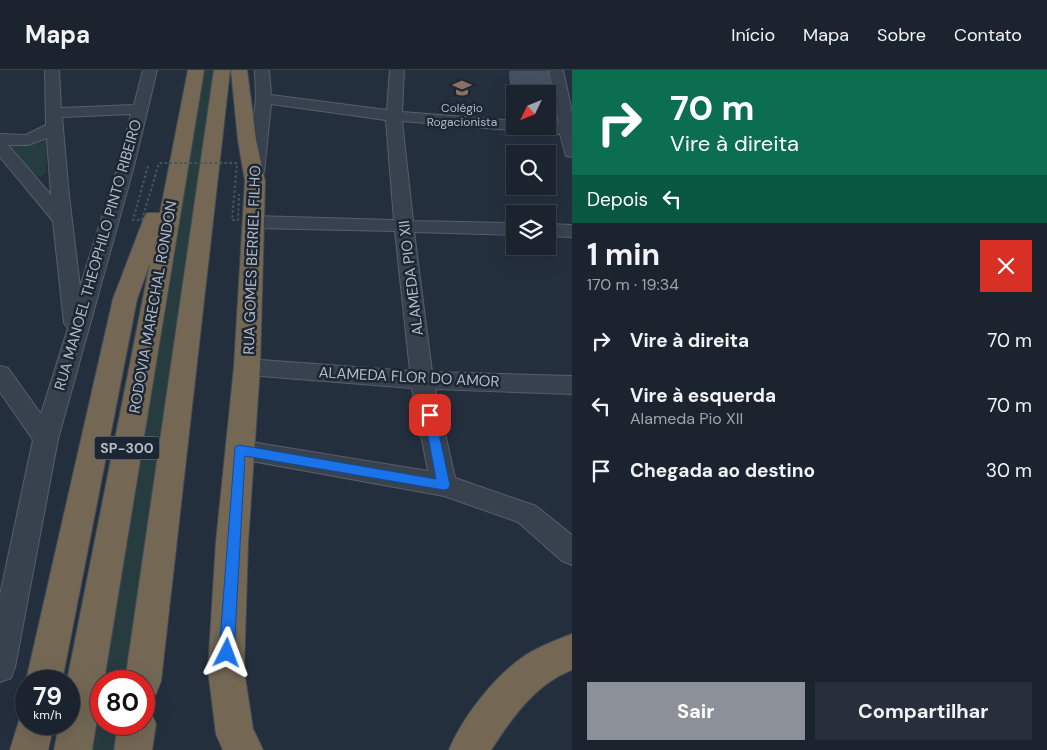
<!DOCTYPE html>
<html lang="pt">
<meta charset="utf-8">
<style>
body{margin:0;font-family:"DM Sans",sans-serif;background:#282f3a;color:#f1f3f6;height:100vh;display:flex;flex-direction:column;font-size:19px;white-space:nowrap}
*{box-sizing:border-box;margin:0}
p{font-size:16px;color:#a0a4aa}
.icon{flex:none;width:28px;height:28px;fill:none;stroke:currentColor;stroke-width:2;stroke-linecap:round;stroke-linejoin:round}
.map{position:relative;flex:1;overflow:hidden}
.panel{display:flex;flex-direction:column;background:#1b232e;width:475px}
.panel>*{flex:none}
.banner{background:#0b6e4f;color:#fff;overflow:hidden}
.needle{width:32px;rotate:227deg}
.controls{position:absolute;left:506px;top:15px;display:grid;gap:10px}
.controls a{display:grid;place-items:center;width:50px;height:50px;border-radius:0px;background:#1b232e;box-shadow:0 5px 20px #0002,0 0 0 1px #39404a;font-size:25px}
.speed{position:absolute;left:15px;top:600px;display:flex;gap:10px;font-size:25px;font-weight:700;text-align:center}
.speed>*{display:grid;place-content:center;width:65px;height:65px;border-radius:50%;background:#1b232e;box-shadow:0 5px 20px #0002,0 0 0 1px #39404a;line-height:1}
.speed small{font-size:12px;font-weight:400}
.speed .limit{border:8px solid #d22;background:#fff;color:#111}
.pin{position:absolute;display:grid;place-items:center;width:42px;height:42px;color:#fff;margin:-21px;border-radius:10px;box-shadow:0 2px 8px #0006}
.me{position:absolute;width:55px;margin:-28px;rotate:3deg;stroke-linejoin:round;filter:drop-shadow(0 0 4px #0008)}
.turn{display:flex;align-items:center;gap:18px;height:105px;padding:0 15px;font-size:22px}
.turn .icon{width:65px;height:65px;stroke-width:2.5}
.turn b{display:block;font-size:35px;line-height:42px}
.then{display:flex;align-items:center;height:48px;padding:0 15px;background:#0003;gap:10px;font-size:19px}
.round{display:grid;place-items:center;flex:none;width:52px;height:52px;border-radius:0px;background:#282f3a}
.headline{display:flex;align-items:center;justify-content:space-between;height:85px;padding:0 15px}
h1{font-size:30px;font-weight:700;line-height:38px}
.action{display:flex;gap:10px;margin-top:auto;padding:10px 15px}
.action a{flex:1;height:58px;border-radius:0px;background:#8c9099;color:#fff;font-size:20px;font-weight:700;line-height:58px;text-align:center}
.action a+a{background:#282f3a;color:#f1f3f6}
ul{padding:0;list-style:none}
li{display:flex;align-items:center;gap:15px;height:65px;padding:0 15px}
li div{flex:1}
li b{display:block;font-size:19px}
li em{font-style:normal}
header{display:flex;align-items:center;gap:30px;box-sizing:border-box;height:70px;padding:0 25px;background:#1b232e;border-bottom:1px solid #39404a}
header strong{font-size:24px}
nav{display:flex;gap:28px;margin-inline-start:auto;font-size:18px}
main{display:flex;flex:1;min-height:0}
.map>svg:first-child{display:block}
.green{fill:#263c3f}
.building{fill:#455162;stroke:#1f2835}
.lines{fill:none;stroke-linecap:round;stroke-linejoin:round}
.minor-casing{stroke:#565f6c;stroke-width:2}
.highway-casing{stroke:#434c59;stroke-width:2}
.minor{fill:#38414e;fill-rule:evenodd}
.highway{fill:#746855;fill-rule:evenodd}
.path-bridge{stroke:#44595c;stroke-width:2;stroke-dasharray:2.5 2.5;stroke-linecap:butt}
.route{fill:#1a73e8;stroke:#114b97}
.labels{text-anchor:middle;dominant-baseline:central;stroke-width:5;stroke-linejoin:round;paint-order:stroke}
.far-poi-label{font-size:12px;fill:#b4bcc9;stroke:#1d2633}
.shield{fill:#1d2633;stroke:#878f9c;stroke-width:1}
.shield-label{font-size:14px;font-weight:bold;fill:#b4bcc9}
.street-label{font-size:15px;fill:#b4bcc9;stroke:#1d2633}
</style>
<header>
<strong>Mapa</strong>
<nav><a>Início</a><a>Mapa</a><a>Sobre</a><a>Contato</a></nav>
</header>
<main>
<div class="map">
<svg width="572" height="680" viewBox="0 0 572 680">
<rect width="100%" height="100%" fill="#242f3e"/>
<path class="green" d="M201 0H215L128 611H101V654H122L118 680H87Z
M47 70 46 103 40 107 33 104 11 76 38 73Z"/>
<path class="building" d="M508 0H550L558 48 548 47V24H515V45L512 44Z"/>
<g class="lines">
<g class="minor-casing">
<path id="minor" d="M45 0H59L61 38 134 35 143 0H157L134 96 58 369 15 597 11 608 0 612V525L33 370 0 322V296L8 298 41 344 68 258 64 253 53 151 0 87V64L26 65 46 55ZM131 44 118 96 80 217 69 126 62 47ZM47 68 51 125 8 75H28Z
M255 0H269L271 25 387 40 390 0H404L402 42 515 51V56H548V53L559 54 549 0H563L572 42V87L566 86 560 64 402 51 413 151 515 153V165L414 162 432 302 572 306V324L435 319 455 408 536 436 572 465V495L562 491 518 452 444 426 230 387 227 380 230 373 239 370 428 401 412 318 247 305 239 303 236 297 239 291 247 289 410 301 395 161 254 158 247 156 245 152 247 148 254 146 394 150 386 50 271 34 264 102 261 106 255 107 249 106 246 102 256 29Z
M548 154 572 155V167L548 166Z"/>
</g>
<g class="highway-casing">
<path id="highway" d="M188 0H204L104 611H101V625L92 680H54L59 654H69L67 611 150 193 137 229 62 611H26L113 229 144 148 147 143H160Z
M214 0H230L161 611 156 624 144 629V611H125Z
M231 0H247L256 70 265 111 260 297 248 472 244 600 253 659 263 680H223L216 664 208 600 216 472 234 297 245 111 238 70Z
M572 564V600C535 614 512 648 491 680H449C462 648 496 604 526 585 540 576 556 570 572 564Z
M144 638 150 641 156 654 152 680H114L118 654H144Z
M26 639V654H54L48 680H10L22 641Z"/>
</g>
<use href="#minor" class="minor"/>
<use href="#highway" class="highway"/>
<path class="path-bridge" d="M148 96 133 150H142L159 93H237L232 150H238L239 124"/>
</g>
<path class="route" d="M430 341 435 345 450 415 448 419 444 420 245 386 234 583 232 588 227 591 221 588 219 583 235 377 239 375 436 409 424 345Z"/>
<defs>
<g id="school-bare" transform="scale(1.5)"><path d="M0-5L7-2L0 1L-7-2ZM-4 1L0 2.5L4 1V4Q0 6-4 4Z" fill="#8d6e63" stroke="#1d2633" stroke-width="2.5" paint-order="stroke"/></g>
</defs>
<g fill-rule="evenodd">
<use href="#school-bare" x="462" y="18"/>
</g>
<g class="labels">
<g class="far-poi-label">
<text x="462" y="38">Colégio<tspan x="462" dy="14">Rogacionista</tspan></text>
</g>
<rect class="shield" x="94.5" y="366.5" width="65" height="23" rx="4"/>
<g class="shield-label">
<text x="127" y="378">SP-300</text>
</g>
<g class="street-label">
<text transform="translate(98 185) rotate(-74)">RUA MANOEL THEOPHILO PINTO RIBEIRO</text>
<text transform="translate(252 190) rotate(-88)">RUA GOMES BERRIEL FILHO</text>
<text transform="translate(411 208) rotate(-97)">ALAMEDA PIO XII</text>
<text transform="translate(153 237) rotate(-80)">RODOVIA MARECHAL RONDON</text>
<text transform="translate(409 307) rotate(3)">ALAMEDA FLOR DO AMOR</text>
</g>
</g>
</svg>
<div class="controls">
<a><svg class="needle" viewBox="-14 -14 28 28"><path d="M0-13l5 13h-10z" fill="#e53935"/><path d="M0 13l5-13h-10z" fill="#a0a4aa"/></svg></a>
<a><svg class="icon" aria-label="search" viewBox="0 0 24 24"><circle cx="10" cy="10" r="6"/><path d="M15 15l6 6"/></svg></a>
<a><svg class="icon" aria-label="layers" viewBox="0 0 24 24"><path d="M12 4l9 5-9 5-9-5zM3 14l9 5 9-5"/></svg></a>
</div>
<div class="speed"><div>79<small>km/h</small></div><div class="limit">80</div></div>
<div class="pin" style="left:430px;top:345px;background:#d93025"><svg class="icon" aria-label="arrive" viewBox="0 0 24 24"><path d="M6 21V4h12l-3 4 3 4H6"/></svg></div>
<svg class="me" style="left:227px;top:583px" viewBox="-20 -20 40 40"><path d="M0-17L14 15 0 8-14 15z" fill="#1a73e8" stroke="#fff" stroke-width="4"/></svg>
</div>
<section class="panel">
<div class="banner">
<div class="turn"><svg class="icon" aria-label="right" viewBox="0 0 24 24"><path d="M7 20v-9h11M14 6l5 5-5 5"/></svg><div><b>70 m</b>Vire à direita</div></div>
<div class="then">Depois<svg class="icon" aria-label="left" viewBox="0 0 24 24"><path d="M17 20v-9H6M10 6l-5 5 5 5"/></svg></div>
</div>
<div class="headline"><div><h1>1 min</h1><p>170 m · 19:34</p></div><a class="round" style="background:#d93025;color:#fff"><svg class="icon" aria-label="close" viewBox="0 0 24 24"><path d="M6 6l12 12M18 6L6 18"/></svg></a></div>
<ul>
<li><svg class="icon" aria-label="right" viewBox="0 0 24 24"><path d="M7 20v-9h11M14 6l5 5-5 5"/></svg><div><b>Vire à direita</b></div><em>70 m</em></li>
<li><svg class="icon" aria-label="left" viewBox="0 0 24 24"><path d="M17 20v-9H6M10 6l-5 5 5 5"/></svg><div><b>Vire à esquerda</b><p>Alameda Pio XII</p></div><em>70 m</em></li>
<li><svg class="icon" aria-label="arrive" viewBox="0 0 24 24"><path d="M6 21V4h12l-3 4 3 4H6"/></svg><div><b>Chegada ao destino</b></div><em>30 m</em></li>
</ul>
<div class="action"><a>Sair</a><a>Compartilhar</a></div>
</section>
</main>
